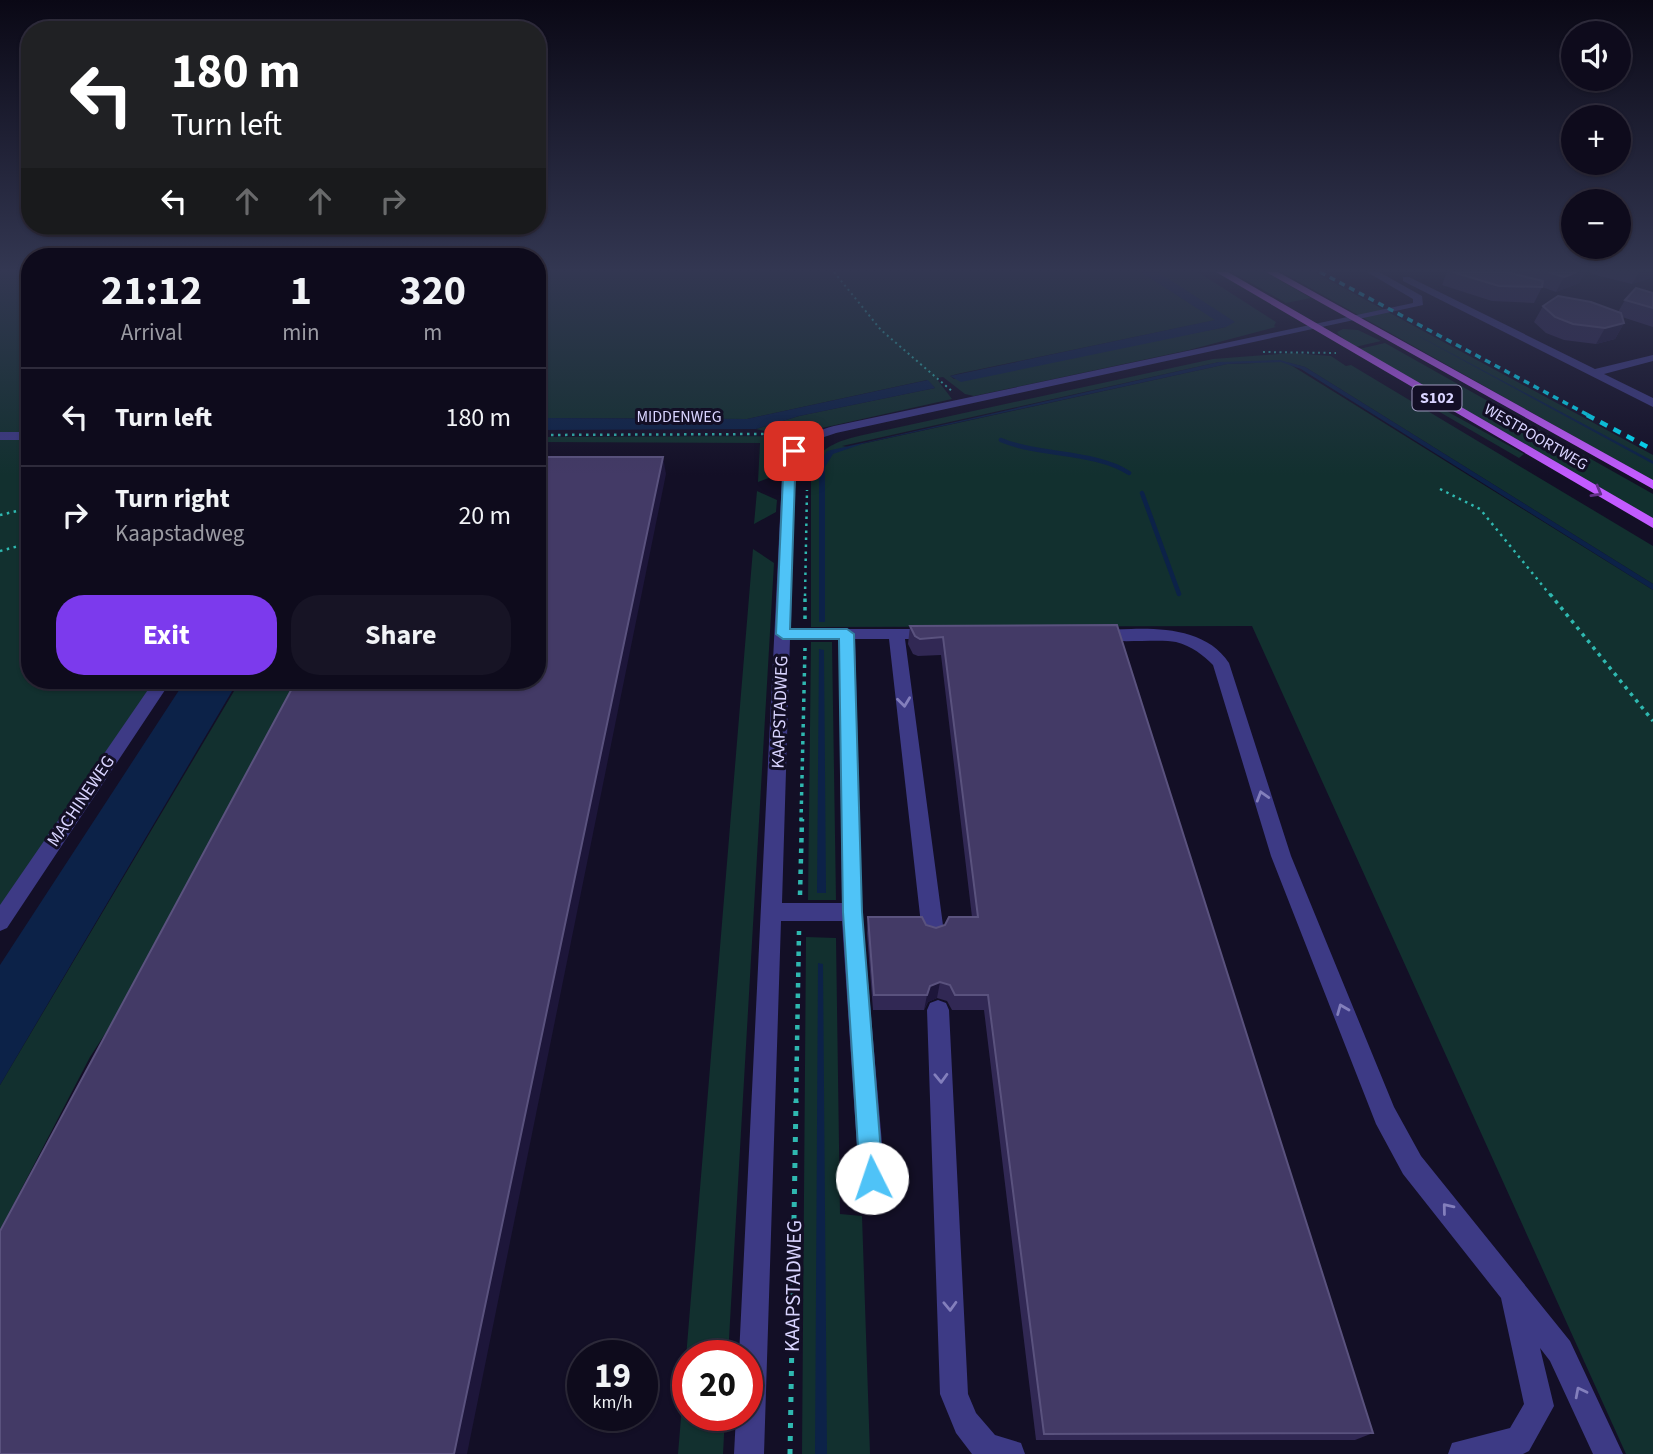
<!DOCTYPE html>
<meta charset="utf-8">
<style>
body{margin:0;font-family:"Source Sans 3",sans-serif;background:#171425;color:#f1f3f6;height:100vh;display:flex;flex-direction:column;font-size:26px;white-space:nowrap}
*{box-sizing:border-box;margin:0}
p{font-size:23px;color:#9b9ba3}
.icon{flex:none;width:38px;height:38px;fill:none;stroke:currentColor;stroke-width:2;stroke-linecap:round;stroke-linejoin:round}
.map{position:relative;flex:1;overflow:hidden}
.panel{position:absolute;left:21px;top:248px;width:525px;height:441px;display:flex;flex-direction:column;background:#0e0b1c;border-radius:28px;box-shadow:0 2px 5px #0004,0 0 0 2px #2e2b3b}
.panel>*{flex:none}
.top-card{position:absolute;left:21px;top:21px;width:525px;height:214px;border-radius:28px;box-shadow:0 2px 5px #0004,0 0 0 2px #2e2b3b;background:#202124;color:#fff;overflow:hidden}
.tools{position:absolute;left:1561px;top:21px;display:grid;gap:14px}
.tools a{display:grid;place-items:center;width:70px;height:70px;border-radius:50%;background:#0e0b1c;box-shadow:0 2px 5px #0004,0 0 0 2px #2e2b3b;font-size:35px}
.speed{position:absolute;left:567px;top:1340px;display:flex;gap:14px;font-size:35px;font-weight:700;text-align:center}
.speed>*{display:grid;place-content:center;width:91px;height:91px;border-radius:50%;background:#0e0b1c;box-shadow:0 2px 5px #0004,0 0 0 2px #2e2b3b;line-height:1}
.speed small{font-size:18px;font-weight:400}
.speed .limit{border:10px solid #d22;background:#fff;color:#111}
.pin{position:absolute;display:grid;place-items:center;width:60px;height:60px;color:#fff;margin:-30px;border-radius:14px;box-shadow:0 4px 10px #0006}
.me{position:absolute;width:77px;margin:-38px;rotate:356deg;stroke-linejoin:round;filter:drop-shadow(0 0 5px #0008)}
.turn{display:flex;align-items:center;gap:24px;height:147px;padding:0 35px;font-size:32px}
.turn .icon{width:91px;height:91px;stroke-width:2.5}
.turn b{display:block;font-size:49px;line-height:60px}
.lanes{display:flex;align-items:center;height:66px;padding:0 35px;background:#0003;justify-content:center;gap:35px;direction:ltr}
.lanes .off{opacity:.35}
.eta{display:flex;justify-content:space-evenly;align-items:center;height:119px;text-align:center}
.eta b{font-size:42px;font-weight:700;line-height:49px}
.cta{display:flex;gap:14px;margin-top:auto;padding:14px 35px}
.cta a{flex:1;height:80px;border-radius:28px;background:#7c3aed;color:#fff;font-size:28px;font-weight:700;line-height:80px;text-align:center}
.cta a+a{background:#171425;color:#f1f3f6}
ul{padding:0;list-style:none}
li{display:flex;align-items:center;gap:21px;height:98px;padding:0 35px;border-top:2px solid #2e2b3b}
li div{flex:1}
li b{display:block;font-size:26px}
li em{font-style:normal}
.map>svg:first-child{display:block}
.green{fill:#12302f;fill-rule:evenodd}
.water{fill:#0c2248}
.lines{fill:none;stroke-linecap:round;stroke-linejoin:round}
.stream{stroke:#0c2248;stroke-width:4.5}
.path-far4{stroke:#2fb8b0;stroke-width:2;stroke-dasharray:2 3.5;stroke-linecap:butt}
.path-far3{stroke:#2fb8b0;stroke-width:2.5;stroke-dasharray:2.5 4.5;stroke-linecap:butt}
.path-far2{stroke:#2fb8b0;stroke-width:3.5;stroke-dasharray:3.5 5;stroke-linecap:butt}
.path-far1{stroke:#2fb8b0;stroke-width:4.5;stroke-dasharray:4.5 6;stroke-linecap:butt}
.path{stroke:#2fb8b0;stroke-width:5;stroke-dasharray:5 8;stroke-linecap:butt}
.minor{fill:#3d3a85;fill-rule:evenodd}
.major{fill:#c25bff;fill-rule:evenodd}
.rail-far1{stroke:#00e5ff;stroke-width:3.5;stroke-dasharray:6 5;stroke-linecap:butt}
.rail{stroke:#00e5ff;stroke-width:4.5;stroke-dasharray:8 7;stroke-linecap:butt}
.wall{fill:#312854}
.shaded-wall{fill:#1d163a}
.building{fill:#433a66;stroke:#5a527e;stroke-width:2}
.oneway{stroke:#623188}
.oneway2{stroke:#837fbc}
.route{fill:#4fc3f7;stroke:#337fa1;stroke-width:2}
.labels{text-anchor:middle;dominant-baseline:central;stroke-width:6;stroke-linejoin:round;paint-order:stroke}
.shield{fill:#130f26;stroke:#9e99be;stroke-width:2}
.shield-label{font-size:16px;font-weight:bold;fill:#d9d4ff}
.far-street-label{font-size:16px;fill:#d9d4ff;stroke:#130f26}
.street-label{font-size:18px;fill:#d9d4ff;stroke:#130f26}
.near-street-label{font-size:21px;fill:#d9d4ff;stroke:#130f26}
</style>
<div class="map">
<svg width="1653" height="1454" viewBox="0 0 1653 1454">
<rect width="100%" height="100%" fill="#130f26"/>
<path class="green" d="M0 272H30V434H0Z
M537 272H1141L1216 320 957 374 950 376 954 379 1226 327 1158 272H1198L1276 322 1274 326 1276 327 1189 350 974 396 965 394 943 377 936 378 952 399 804 432 791 437 756 429 799 416 935 388 927 380 747 419 537 418Z
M1232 272H1265L1311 298 1286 303Z
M1282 272H1314L1653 455V481Z
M1343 329 1358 330 1381 341 1355 347 1339 335 1337 332Z
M1385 343 1653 494V521L1359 349Z
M1292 353 1331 356 1346 366 1351 365 1653 546V584L1305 367 1286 362 1653 590V1454H1626L1252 626 811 627V468C820 446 841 440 863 435L1213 359ZM1219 362 1256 363 1227 364 848 447 842 446Z
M1432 403 1524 454 1519 458 1431 407Z
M767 436 782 442 779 453V474L758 482 760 443 537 442V437Z
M0 438H30V681H155L0 908Z
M757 491 777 500 776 512 754 524Z
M753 549 774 563 728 1356H688V1416H725L723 1454H678Z
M811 642H832L836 900H808Z
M240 681H303L186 909 90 1057 0 1230V1085Z
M806 937 836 938 840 1214 862 1216 870 1454H802Z"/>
<path class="water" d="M1141 272H1158L1235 322 1226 327 961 382 950 376 1215 320Z
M1419 336 1653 461V464L1422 338Z
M1280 360 1305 367 1653 584V590L1301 369 1281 362 1227 364 865 443 833 454 825 467V622H819V464L827 451 1219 362Z
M928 380 935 388 799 416 756 429 537 430V418L747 419Z
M819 649 824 650 826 893H817Z
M185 681H238L0 1085V965Z
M818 963 823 964 827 1454H815Z"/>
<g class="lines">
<path class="stream" d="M1001 440C1038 456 1096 451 1129 473
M1142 493 1179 594"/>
<path class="path-far4" d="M834 272 881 330 953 392
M1263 352 1336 353"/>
<path class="path-far3" d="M537 435 766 434 790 440
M1440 489 1480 509 1551 596
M0 515 30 508
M0 551 30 543
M805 596 807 490"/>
<path class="path-far2" d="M1550 594 1653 721
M805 619V594
M801 821 805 648"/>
<path class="path-far1" d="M800 895 802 819
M796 1103 799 931"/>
<path class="path" d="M790 1454 796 1101"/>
<path class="minor" d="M1367 272H1379L1422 296 1423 305 836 433C825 437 810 440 803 450 790 469 792 598 791 629H930L938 634 930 639H905L944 933 940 940 933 942 926 940 922 933 889 639H855L862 912 885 1178 881 1187 872 1191 863 1187 859 1178 842 921H781L764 1454H734L736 1416H747V1356H739L782 477C787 445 804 434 834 426L1413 303V299ZM790 639H839L842 903H782Z
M1403 277H1409L1595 369 1653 355V361L1604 374 1653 398V407L1403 281Z
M0 432H30V440H0Z
M1131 629C1166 628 1208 631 1229 663L1291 856 1394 1107 1421 1156 1570 1341 1623 1454H1593L1550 1361 1540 1348 1554 1406 1529 1451 1523 1454H1448L1452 1443 1510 1428 1524 1404 1501 1298 1403 1174 1376 1124 1271 856 1213 665C1203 655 1192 646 1176 642 1158 638 1099 646 1090 635L1098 630Z
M154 681H171L7 928 0 931V905Z
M938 1000 946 1003 949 1010 968 1394 976 1413 995 1435 1021 1443 1025 1454H972L956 1433 940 1394 927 1010 930 1003Z"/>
<path class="major" d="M1216 272H1228L1653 518V528Z
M1266 272H1278L1653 480V489Z"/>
<path class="rail-far1" d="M1320 272 1590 416"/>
<path class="rail" d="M1587 415 1653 450"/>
</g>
<path class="wall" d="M1447 272H1585L1579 283 1556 292 1542 287 1534 303 1492 301 1442 285Z
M1588 272H1653V277L1632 284 1596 275Z
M1653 293V327L1622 317 1624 323 1615 339 1596 344 1564 340 1546 333 1534 322 1543 306 1618 312 1625 300Z
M1117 625 1373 1433 1355 1440H1036L984 1010H952L947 1001 937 998 928 1002 924 1010H873L867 933 868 917 926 925 936 928 972 917 941 655 918 656 913 654 908 644 910 626Z"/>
<path class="shaded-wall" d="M1577 272H1585L1579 283 1556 292 1564 277Z
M1639 272H1653V277L1632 284Z
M1624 323 1615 339 1596 344 1605 328Z
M663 457 666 474 467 1454H454Z
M940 982 937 998 928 1002 924 1010 927 995 930 986Z"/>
<path class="building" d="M1453 272H1506L1543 281 1542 287 1499 286Z
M1548 272H1577L1564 277Z
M1636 288 1653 293V308L1625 300Z
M1558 296 1591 302 1621 313 1624 323 1605 328 1573 324 1555 317 1543 306Z
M537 457H663L454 1454H0V1231L296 681H537Z
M1117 625 1373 1433 1044 1434 988 995H955L950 985 940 982 930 986 927 995H874L868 917H922L926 925 936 928 945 925 949 917H978L943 637 920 639 915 636 910 626Z"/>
<defs><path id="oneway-chevron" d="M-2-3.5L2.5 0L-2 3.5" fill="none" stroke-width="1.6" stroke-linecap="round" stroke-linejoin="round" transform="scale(1.75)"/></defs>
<use class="oneway" href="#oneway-chevron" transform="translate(1597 492) rotate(30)"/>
<g class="oneway2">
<use href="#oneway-chevron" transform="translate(904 702) rotate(83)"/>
<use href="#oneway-chevron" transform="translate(1262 796) rotate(-107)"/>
<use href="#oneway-chevron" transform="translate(1342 1009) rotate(-112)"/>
<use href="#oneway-chevron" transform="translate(941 1078) rotate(88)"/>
<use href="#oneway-chevron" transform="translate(1447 1208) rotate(-129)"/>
<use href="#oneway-chevron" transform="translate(950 1306) rotate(88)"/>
<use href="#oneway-chevron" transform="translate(1580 1392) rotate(-117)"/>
</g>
<linearGradient id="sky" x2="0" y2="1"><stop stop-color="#0a0815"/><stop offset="0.57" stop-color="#333752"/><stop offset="1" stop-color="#333752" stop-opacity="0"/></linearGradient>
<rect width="1653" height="475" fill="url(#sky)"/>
<path class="route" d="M794 448 800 451 795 477 790 629H847L854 634 862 912 883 1178 880 1186 872 1189 864 1186 860 1178 843 912 839 639H783L776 634 783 477 788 451Z"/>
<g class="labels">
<rect class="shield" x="1412.5" y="385.5" width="49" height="25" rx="5"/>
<g class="shield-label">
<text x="1437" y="398">S102</text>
</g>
<g class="far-street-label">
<text x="679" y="417">MIDDENWEG</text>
<text transform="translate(1536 437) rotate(30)">WESTPOORTWEG</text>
</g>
<g class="street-label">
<text transform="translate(780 712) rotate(-88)">KAAPSTADWEG</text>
<text transform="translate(81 801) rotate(-56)">MACHINEWEG</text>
</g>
<g class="near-street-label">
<text transform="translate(793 1286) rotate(-89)">KAAPSTADWEG</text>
</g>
</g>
</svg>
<div class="tools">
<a><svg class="icon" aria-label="sound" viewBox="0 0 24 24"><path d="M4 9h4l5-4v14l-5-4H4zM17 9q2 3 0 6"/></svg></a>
<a>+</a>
<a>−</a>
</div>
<div class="speed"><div>19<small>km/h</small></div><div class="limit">20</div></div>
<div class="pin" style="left:794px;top:451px;background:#d93025"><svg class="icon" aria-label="arrive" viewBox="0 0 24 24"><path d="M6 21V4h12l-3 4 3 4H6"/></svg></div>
<svg class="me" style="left:872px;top:1178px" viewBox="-20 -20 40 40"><circle r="19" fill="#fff"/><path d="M0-13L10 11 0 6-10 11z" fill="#4fc3f7"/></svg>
<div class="top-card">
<div class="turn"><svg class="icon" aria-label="left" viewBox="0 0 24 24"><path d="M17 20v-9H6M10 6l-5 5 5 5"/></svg><div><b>180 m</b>Turn left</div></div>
<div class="lanes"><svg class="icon" aria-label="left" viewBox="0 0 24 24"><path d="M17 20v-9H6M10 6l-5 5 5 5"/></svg><svg class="icon off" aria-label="ahead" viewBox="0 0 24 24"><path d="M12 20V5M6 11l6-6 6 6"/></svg><svg class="icon off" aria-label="ahead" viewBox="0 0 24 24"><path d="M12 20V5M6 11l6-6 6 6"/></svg><svg class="icon off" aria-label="right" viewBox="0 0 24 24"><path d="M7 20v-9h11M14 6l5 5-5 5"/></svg></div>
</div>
<section class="panel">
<div class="eta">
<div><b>21:12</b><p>Arrival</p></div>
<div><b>1</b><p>min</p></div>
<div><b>320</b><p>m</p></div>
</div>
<ul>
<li><svg class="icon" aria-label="left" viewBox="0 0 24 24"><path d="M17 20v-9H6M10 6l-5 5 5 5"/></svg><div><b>Turn left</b></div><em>180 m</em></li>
<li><svg class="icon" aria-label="right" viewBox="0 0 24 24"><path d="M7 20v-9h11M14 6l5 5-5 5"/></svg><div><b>Turn right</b><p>Kaapstadweg</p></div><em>20 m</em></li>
</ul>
<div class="cta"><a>Exit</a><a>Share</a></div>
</section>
</div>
